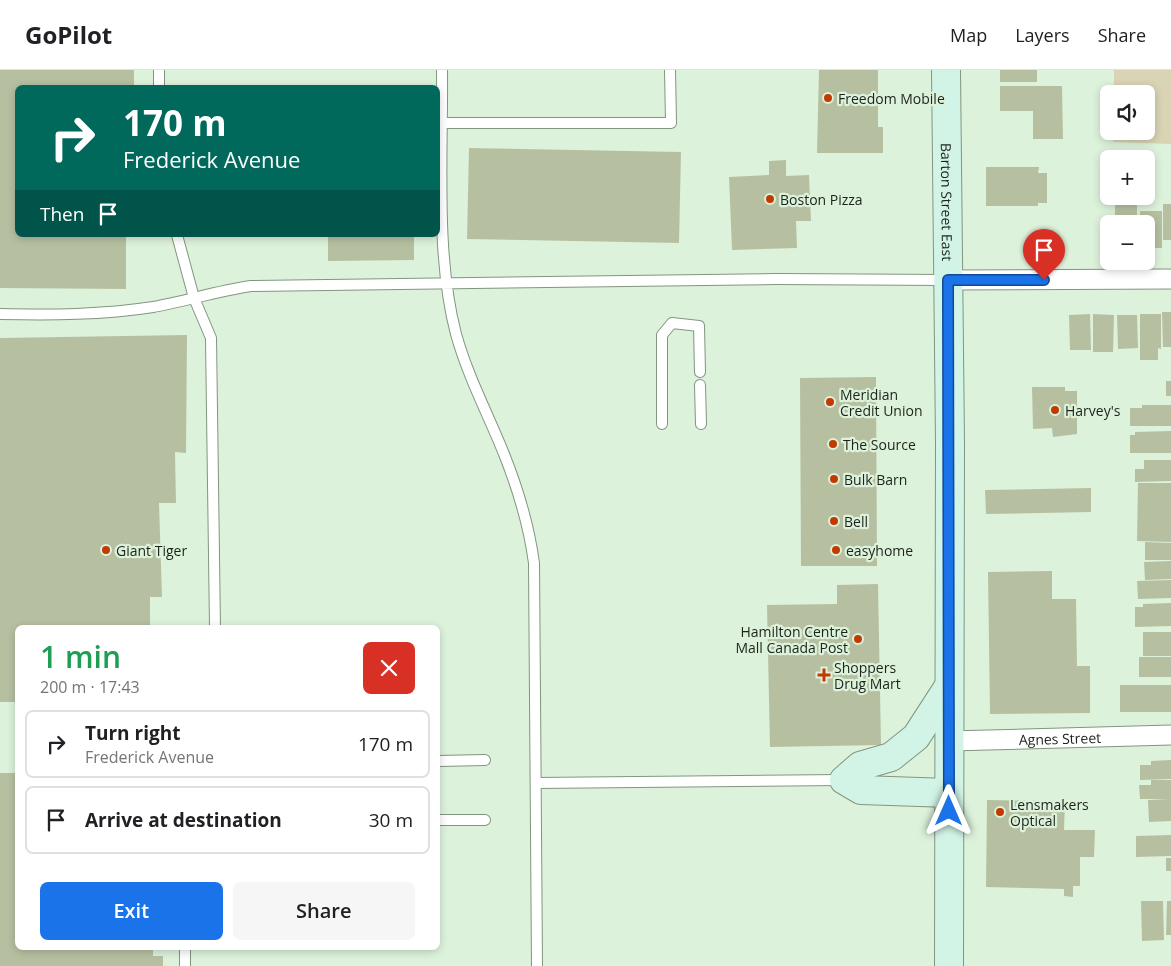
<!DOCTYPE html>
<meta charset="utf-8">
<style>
body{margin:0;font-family:"Open Sans",sans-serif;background:#f6f6f6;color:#202124;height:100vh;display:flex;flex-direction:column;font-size:19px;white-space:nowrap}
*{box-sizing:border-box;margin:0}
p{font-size:16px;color:#757577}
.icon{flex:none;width:28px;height:28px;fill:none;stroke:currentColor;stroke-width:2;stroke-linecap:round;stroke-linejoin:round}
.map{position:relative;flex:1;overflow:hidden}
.drawer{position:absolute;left:15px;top:555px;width:425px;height:325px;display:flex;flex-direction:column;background:#fff;border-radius:8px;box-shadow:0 2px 8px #0003}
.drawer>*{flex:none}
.banner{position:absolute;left:15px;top:15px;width:425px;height:152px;border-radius:8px;box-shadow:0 2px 8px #0003;background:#00695c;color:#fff;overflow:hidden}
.controls{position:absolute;left:1100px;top:15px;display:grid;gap:10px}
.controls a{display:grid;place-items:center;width:55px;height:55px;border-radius:8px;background:#fff;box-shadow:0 2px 8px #0003;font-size:25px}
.pin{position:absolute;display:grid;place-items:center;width:42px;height:42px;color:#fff;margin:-51px -21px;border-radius:50% 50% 50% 0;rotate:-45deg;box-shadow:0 0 5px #0007}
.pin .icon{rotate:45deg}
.me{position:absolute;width:55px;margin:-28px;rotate:0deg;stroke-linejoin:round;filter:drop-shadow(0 0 4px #0008)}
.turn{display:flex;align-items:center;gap:18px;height:105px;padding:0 25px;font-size:22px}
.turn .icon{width:65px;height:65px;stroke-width:2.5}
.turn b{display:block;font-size:35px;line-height:42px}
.then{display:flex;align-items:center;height:48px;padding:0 25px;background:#0003;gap:10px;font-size:19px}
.round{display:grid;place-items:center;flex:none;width:52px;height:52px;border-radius:8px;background:#f6f6f6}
.overview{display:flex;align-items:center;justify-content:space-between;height:85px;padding:0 25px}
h1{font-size:30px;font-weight:600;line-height:38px;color:#1e9e55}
.cta{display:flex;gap:10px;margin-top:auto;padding:10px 25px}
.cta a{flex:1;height:58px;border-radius:8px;background:#1a73e8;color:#fff;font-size:20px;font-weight:600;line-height:58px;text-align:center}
.cta a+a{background:#f6f6f6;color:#202124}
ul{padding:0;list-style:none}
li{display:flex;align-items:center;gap:15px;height:68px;margin:0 10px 8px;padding:0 15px;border:2px solid #e0e0e0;border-radius:8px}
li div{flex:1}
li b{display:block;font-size:19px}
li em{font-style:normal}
header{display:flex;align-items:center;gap:30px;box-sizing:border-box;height:70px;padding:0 25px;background:#fff;border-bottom:1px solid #e0e0e0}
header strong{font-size:24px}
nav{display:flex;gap:28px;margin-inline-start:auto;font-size:18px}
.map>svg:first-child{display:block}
.green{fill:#d8d4b4}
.building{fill:#b6c0a1}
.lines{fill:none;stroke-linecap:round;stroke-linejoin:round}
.lane-casing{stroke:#829580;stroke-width:12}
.street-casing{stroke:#829580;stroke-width:21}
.secondary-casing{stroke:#829580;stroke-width:30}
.lane{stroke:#fff;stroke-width:10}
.street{stroke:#fff;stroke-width:19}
.secondary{stroke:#d2f4e6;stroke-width:28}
.route-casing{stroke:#114b97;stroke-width:12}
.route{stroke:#1a73e8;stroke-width:9}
.poi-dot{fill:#c13a02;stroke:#ddf2db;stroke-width:2}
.labels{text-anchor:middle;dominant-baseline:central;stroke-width:4.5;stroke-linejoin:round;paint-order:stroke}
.poi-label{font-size:14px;fill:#1c231b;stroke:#ddf2db;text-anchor:start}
.street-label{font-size:14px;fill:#1c231b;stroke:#ddf2db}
</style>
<header>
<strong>GoPilot</strong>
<nav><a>Map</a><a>Layers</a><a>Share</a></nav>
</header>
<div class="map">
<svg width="1171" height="896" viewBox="0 0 1171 896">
<rect width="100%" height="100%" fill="#ddf2db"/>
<path class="green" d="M1114 0H1171V74L1113 72V61H1146V24H1114Z"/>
<path class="building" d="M0 0H134V16H126V18H18V165H126V219L0 218Z
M819 0H878V57H883V83H817Z
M1000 0H1037V12H1000Z
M1000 16H1062L1063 69H1033V41H1000Z
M469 78 681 82 679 173 467 169Z
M786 90V106L809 105 811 151H796L797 178 732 180 729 107 769 105V91Z
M986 97H1039L1038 103H1047V133H1038V136H986Z
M1115 127H1137V154H1115Z
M1163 134H1171V170H1163Z
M1140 141H1162V178H1146V154H1140Z
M328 165H414V190L328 191Z
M1162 242H1171V277H1163Z
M1090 244 1091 280H1070L1069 245Z
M1093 244 1114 245 1113 282H1093Z
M1140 244H1161V279L1158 278V290H1140Z
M1117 245H1137L1138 278 1118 279Z
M187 265 186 383 175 382 176 433H159L162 527H150V558H18V632H0V268Z
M876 307 877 496H801L800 308Z
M1166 311H1171V326H1166Z
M1032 317H1065V321H1077V364L1053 367 1052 358 1033 359Z
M1142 335H1171V356H1130V338H1142Z
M1171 361V383H1130V365H1135V362Z
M1144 390H1171V411L1135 412V399H1144Z
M1138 413H1171V472L1137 471Z
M1091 418V442L986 444 985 420Z
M1145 472 1171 473V490H1145Z
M1171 491V509L1145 510 1144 492Z
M1052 501V529H1076L1077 596H1090V643L990 644 988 502Z
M1171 510V528L1138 529 1137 511Z
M878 514 881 675 770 677 767 535 837 534V515Z
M1171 533V556L1135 557V537H1143V534Z
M1143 562H1171V586H1143Z
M1139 587H1171V607H1139Z
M1120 615H1171V642H1120Z
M1171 690V709L1140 710V695H1151V691Z
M0 703H18V878H153V886H163V896H0Z
M1151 710H1171V751L1149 752 1148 730 1169 729H1140L1139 715H1151Z
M987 730 1065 731 1064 760H1095L1094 787H1080V816H1073V827L1064 826V819L986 817Z
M1171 765V786L1136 787V766Z
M1166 788H1171V801H1166Z
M1141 831H1163L1164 870 1142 871Z
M1167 831H1171V865H1166Z"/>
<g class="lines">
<g class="lane-casing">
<path id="lane" d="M159 0V18
M442 0C443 83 435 185 456 264 468 307 488 344 504 384 518 419 529 456 534 493L537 896
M443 53H671L670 0
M177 165 194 228 211 268 215 558
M0 244C51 245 102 245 153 237 186 231 217 221 251 216L776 209 946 210
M700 315 701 354
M662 354V265L672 253 699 256 700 302
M438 691 485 690
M536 713 843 710
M438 750H485
M185 878V896"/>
</g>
<g class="street-casing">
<g id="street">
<path d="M948 210 1171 209"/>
<path id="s1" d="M949 671 1171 665"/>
</g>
</g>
<g class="secondary-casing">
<g id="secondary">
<path id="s2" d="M946 0 950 373 949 896"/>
<path d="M949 616 916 667 891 687 860 696 844 710 861 720 949 723"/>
</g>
</g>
<use href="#lane" class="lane"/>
<use href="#street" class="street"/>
<use href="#secondary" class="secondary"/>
</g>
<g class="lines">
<g class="route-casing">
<path id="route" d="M949 741 948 210H1044"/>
</g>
<use href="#route" class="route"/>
</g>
<g class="poi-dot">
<circle cx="828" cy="28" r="5"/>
<circle cx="770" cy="129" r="5"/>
<circle cx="830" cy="332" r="5"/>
<circle cx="1055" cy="340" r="5"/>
<circle cx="833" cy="374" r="5"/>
<circle cx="834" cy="409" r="5"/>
<circle cx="834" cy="451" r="5"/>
<circle cx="106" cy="480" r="5"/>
<circle cx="836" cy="480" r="5"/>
<circle cx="858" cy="569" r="5"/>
<path d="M821.5 597.5h5v5h5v5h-5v5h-5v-5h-5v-5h5z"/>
<circle cx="1000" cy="742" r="5"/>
</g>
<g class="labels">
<g class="poi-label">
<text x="838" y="28">Freedom Mobile</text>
<text x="780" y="129">Boston Pizza</text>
<text x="840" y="324">Meridian<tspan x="840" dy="16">Credit Union</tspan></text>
<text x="1065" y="340">Harvey's</text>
<text x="843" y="374">The Source</text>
<text x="844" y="409">Bulk Barn</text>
<text x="844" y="451">Bell</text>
<text x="116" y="480">Giant Tiger</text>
<text x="846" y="480">easyhome</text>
<text x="848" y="561" text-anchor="end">Hamilton Centre<tspan x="848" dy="16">Mall Canada Post</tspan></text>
<text x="834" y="597">Shoppers<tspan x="834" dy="16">Drug Mart</tspan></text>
<text x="1010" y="734">Lensmakers<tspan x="1010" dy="16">Optical</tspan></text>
</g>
<g class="street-label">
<text stroke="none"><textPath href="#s2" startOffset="132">Barton Street East</textPath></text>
<text stroke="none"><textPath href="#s1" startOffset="111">Agnes Street</textPath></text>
</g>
</g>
</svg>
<div class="controls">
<a><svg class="icon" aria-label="sound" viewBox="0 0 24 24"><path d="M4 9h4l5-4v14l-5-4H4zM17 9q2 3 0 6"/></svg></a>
<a>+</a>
<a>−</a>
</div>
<div class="pin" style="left:1044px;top:210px;background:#d93025"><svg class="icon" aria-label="arrive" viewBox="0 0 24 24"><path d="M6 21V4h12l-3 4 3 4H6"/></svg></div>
<svg class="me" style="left:949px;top:741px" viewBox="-20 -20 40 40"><path d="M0-17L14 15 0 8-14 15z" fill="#1a73e8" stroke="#fff" stroke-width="4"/></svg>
<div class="banner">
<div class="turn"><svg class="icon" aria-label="right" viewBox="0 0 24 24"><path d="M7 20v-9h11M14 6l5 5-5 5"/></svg><div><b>170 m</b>Frederick Avenue</div></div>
<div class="then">Then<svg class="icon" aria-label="arrive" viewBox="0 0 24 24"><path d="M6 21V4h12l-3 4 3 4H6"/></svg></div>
</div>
<section class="drawer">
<div class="overview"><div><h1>1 min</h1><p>200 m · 17:43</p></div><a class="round" style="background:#d93025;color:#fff"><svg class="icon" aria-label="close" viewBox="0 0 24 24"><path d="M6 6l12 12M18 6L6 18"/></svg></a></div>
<ul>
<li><svg class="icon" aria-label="right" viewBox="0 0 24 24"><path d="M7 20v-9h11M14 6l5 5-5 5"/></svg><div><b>Turn right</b><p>Frederick Avenue</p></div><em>170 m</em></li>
<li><svg class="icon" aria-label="arrive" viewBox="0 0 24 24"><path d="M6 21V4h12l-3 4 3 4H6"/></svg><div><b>Arrive at destination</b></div><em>30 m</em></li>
</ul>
<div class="cta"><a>Exit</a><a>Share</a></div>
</section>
</div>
